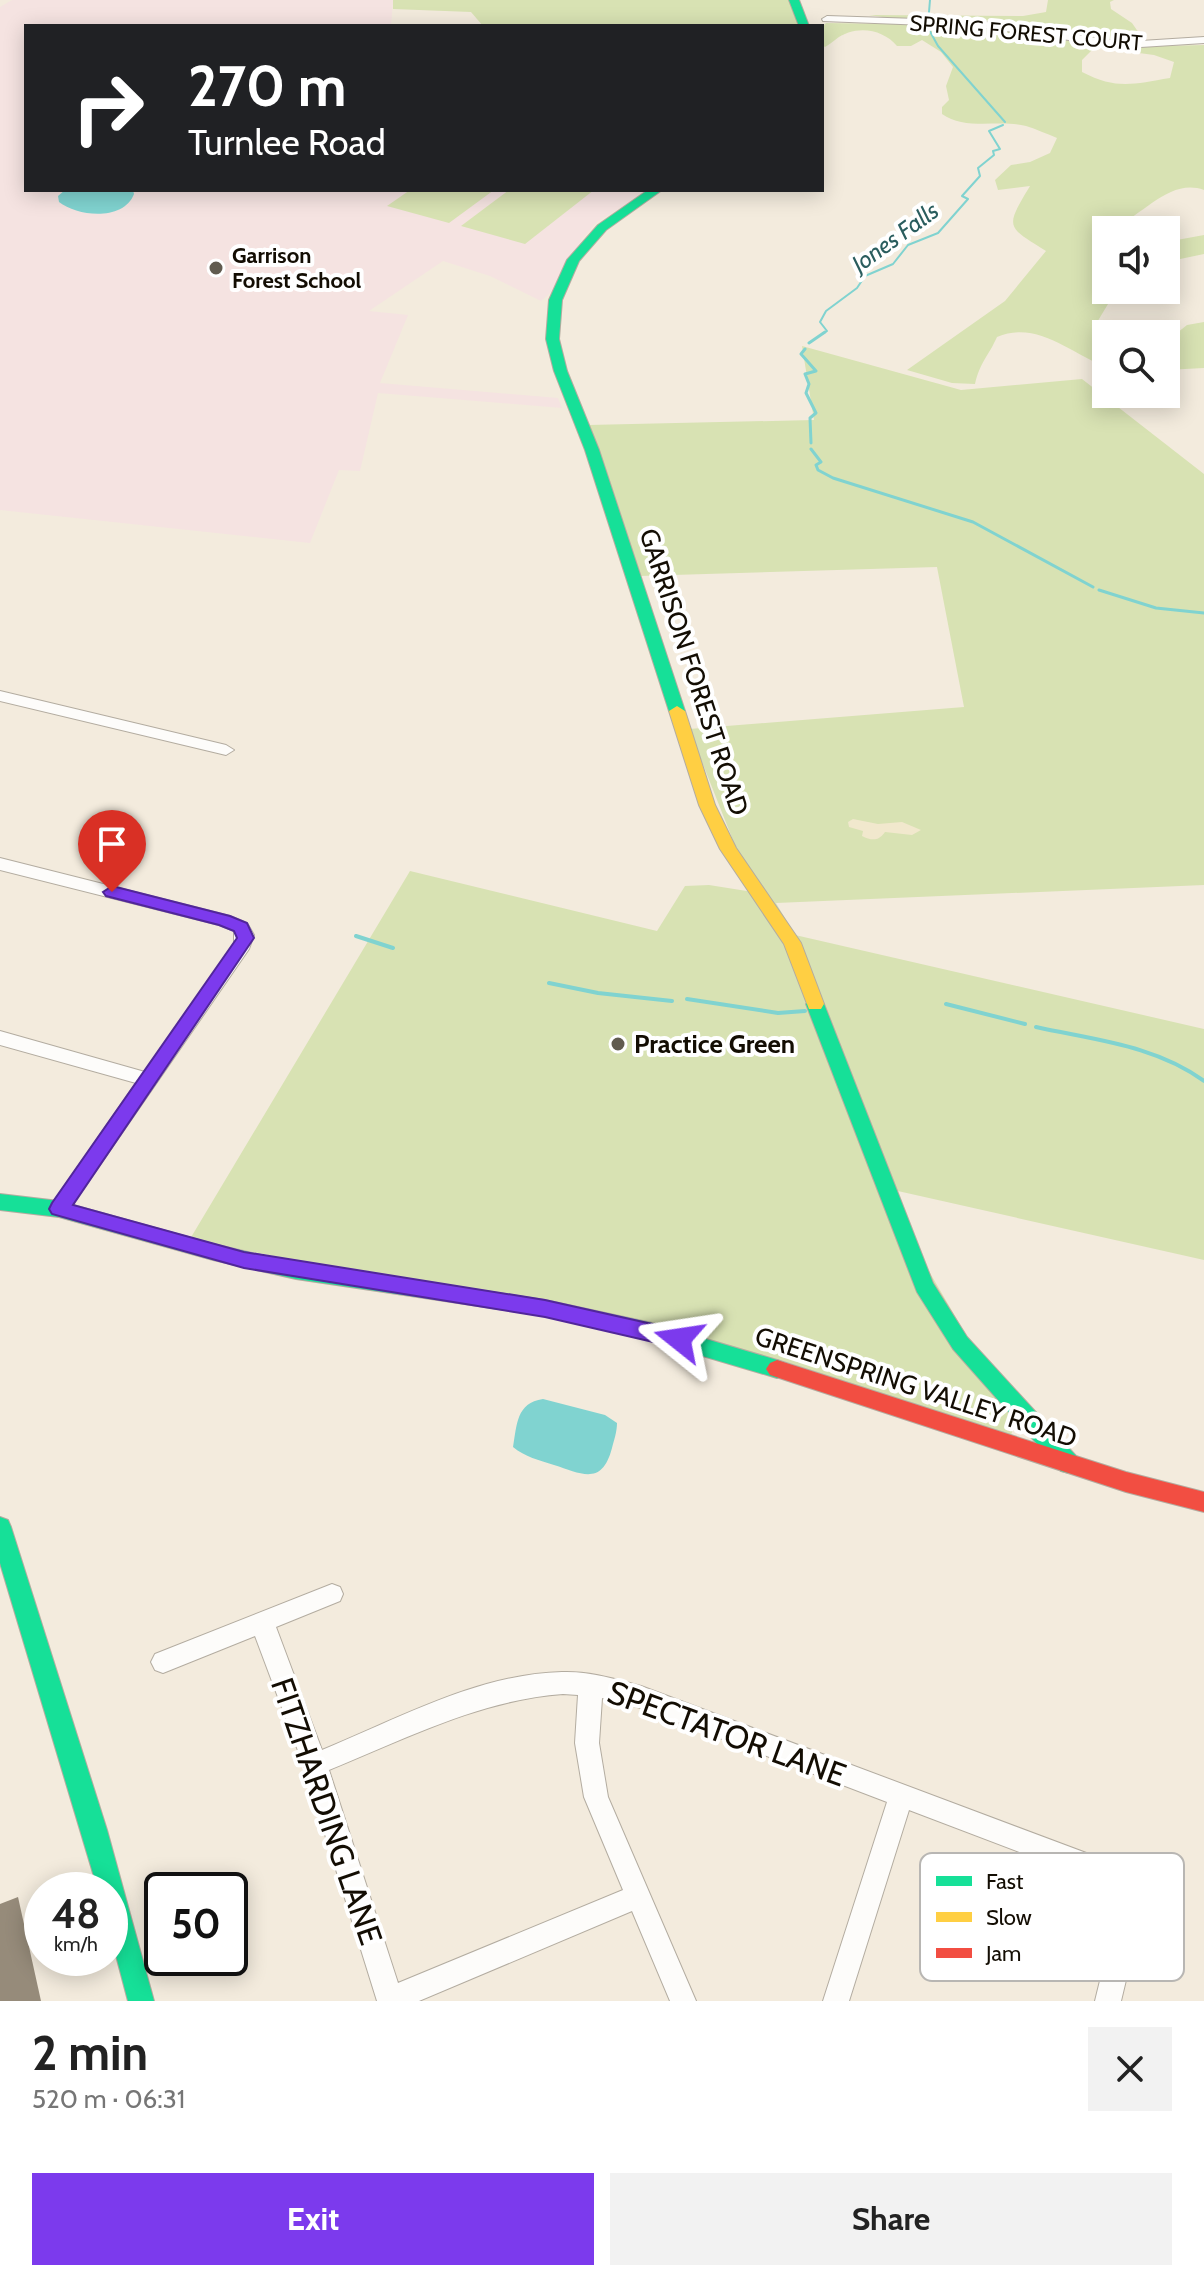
<!DOCTYPE html>
<meta charset="utf-8">
<style>
body{margin:0;font-family:Cabin,sans-serif;background:#f2f2f2;color:#222;height:100vh;display:flex;flex-direction:column;font-size:30px;white-space:nowrap}
*{box-sizing:border-box;margin:0}
p{font-size:26px;color:#767676}
.icon{flex:none;width:44px;height:44px;fill:none;stroke:currentColor;stroke-width:2;stroke-linecap:round;stroke-linejoin:round}
.map{position:relative;height:2001px;overflow:hidden}
.sheet{display:flex;flex-direction:column;background:#fff;flex:1}
.sheet>*{flex:none}
.hud{position:absolute;left:24px;top:24px;width:800px;height:168px;border-radius:0px;box-shadow:0 4px 20px #0003;background:#202124;color:#fff;overflow:hidden}
.buttons{position:absolute;left:1092px;top:216px;display:grid;gap:16px}
.buttons a{display:grid;place-items:center;width:88px;height:88px;border-radius:0px;background:#fff;box-shadow:0 4px 20px #0003;font-size:40px}
.speed{position:absolute;left:24px;top:1872px;display:flex;gap:16px;font-size:40px;font-weight:700;text-align:center}
.speed>*{display:grid;place-content:center;width:104px;height:104px;border-radius:50%;background:#fff;box-shadow:0 4px 20px #0003;line-height:1}
.speed small{font-size:20px;font-weight:400}
.speed .limit{border:4px solid #111;border-radius:12px;background:#fff;color:#111}
.pin{position:absolute;display:grid;place-items:center;width:68px;height:68px;color:#fff;margin:-82px -34px;border-radius:50% 50% 50% 0;rotate:-45deg;box-shadow:0 0 8px #0007}
.pin .icon{rotate:45deg}
.me{position:absolute;width:88px;margin:-44px;rotate:285deg;stroke-linejoin:round;filter:drop-shadow(0 0 6px #0008)}
.turn{display:flex;align-items:center;gap:28px;height:168px;padding:0 32px;font-size:36px}
.turn .icon{width:104px;height:104px;stroke-width:2.5}
.turn b{display:block;font-size:56px;line-height:68px}
.round{display:grid;place-items:center;flex:none;width:84px;height:84px;border-radius:0px;background:#f2f2f2}
.head{display:flex;align-items:center;justify-content:space-between;height:136px;padding:0 32px}
h1{font-size:48px;font-weight:800;line-height:60px}
.button{display:flex;gap:16px;margin-top:auto;padding:16px 32px}
.button a{flex:1;height:92px;border-radius:0px;background:#7c3aed;color:#fff;font-size:32px;font-weight:800;line-height:92px;text-align:center}
.button a+a{background:#f2f2f2;color:#222}
.map>svg:first-child{display:block}
.education{fill:#f5e3e1}
.green{fill:#d8e2b3}
.sand{fill:#f1e8cd}
.water{fill:#80d3d0}
.lines{fill:none;stroke-linecap:round;stroke-linejoin:round}
.stream-far2{stroke:#80d3d0;stroke-width:2}
.stream-far1{stroke:#80d3d0;stroke-width:3}
.stream{stroke:#80d3d0;stroke-width:4}
.building{fill:#968b7a}
.street-casing{stroke:#b3aca0;stroke-width:2}
.fast-casing{stroke:#b3aca0;stroke-width:2}
.slow-casing{stroke:#b3aca0;stroke-width:2}
.jam-casing{stroke:#b3aca0;stroke-width:2}
.street{fill:#fdfcfa;fill-rule:evenodd}
.fast{fill:#16e098;fill-rule:evenodd}
.slow{fill:#ffcf43;fill-rule:evenodd}
.jam{fill:#f24e42;fill-rule:evenodd}
.route{fill:#7c3aed;stroke:#51269a;stroke-width:2}
.poi-dot{fill:#615b4f;stroke:#fff;stroke-width:3}
.labels{text-anchor:middle;dominant-baseline:central;stroke-width:8;stroke-linejoin:round;paint-order:stroke}
.far-street-label{font-size:22px;fill:#130d03;stroke:#fff}
.far-poi-label{font-size:22px;font-weight:bold;fill:#130d03;stroke:#fff;text-anchor:start}
.far-water-label{font-size:24px;font-style:italic;fill:#2a5d5e;stroke:#fff}
.street-label{font-size:26px;fill:#130d03;stroke:#fff}
.poi-label{font-size:26px;font-weight:bold;fill:#130d03;stroke:#fff;text-anchor:start}
.near-street-label{font-size:32px;fill:#130d03;stroke:#fff}
.key{fill:#fff;stroke:#b8b6b3;stroke-width:2}
.key-label{font-size:22px;fill:#130d03}
</style>
<div class="map">
<svg width="1204" height="2001" viewBox="0 0 1204 2001">
<rect width="100%" height="100%" fill="#f3ebdd"/>
<path class="education" d="M12 0H393L391 26H26V190H650L597 222 582 239 555 289 541 301 490 276 443 261 369 311 408 315 380 383 558 398 562 408 378 393 360 471 339 470 310 543 0 510V7Z"/>
<path class="green" d="M393 0H791L801 26H483L471 12 393 9Z
M1048 0H1114L1110 2 1111 9 1132 23 1141 36 1119 40 977 21 896 19 869 15 1023 16 1046 12Z
M826 23 967 25 1097 45 1082 60V72C1117 90 1133 84 1170 78L1174 62 1154 55 1124 51 1120 47 1204 45V190C1171 178 1145 213 1117 226L1118 230H1106V276L1102 291 1108 304 1096 324 1101 338 1106 341V367C1071 354 1038 320 997 337 988 357 980 362 975 384L952 383 907 370 1005 301 1046 251C1007 226 1004 229 1030 186L998 190 995 180 1011 165 1030 162 1050 153 1057 138C1047 134 1036 129 1026 126 1000 119 965 131 942 114V107L949 100 946 86 953 67 941 52 922 40 911 46H897C883 29 855 24 835 40 832 42 829 45 825 47L822 45V27Z
M410 190H494L449 223 387 206Z
M509 190H594L525 244 461 226Z
M1204 235V254L1166 262V242Z
M1204 322V368L1166 370V335L1172 337 1187 325Z
M802 346 961 390 1082 379 1204 474V885L776 903 795 935 1204 1029V1260L880 1187 1015 1419 1011 1436 777 1359 190 1239 410 871 657 931 685 886 709 885 766 894 738 853 689 729 964 707 937 567 640 576 588 425 814 420Z"/>
<path class="sand" d="M853 819 878 824 902 822 921 830 912 835 885 832C879 841 872 841 862 836L863 831 849 827 848 822Z"/>
<path class="water" d="M65 190H133L134 194C124 221 78 217 59 202L58 196Z
M543 1399 605 1415 617 1423C617 1432 614 1440 612 1448 602 1486 582 1474 554 1465 539 1460 525 1457 513 1447 517 1425 516 1403 543 1399Z"/>
<g class="lines">
<path class="stream-far2" d="M929 12 930 0
M929 16 930 19
M927 26 938 46 1005 122
M822 334 827 331 820 322 826 311 857 288 865 276 893 264 908 245 938 233 968 199 962 196 980 176 978 168 994 155 993 151 1000 149 989 131 1003 125"/>
<path class="stream-far1" d="M809 343 825 332
M805 349 801 354 816 371 805 374 809 384 806 393 816 413 810 418 811 443
M811 449 821 462 816 465 818 470 833 478 973 522 1093 587
M1099 590 1156 608 1204 613"/>
<path class="stream" d="M356 936 393 948
M549 983 598 993 672 1001
M687 999 778 1013 805 1011
M946 1004 1025 1024
M1036 1027C1094 1040 1155 1045 1204 1081"/>
</g>
<path class="building" d="M18 1897 41 2001H0V1904Z"/>
<g class="lines">
<g class="street-casing">
<path id="street" d="M827 16 978 21 1125 42 1204 37V43L1125 48 978 27 823 21 822 19Z
M0 691 226 745 234 750 226 755 0 701Z
M0 858 230 916 247 923 254 935 249 949 66 1214 59 1217 52 1214 49 1209 52 1204 136 1083 0 1045V1031L145 1072 234 944V931L219 925 0 870Z
M332 1584 340 1587 343 1594 340 1601 276 1627 322 1750C398 1719 478 1674 562 1672 589 1671 615 1679 641 1686L1145 1875 1149 1884 1121 2001H1095L1122 1891 909 1810 849 2001H823L887 1802 641 1708 602 1698 599 1743 608 1797 696 2001H670L632 1911 419 2001H377L303 1764 255 1636 163 1673 155 1670 151 1662 155 1654ZM563 1694 578 1695 575 1743 584 1797 623 1890 398 1983 329 1770C405 1739 480 1700 563 1694Z"/>
</g>
<g class="fast-casing">
<path id="fast" d="M789 0H799L809 26H799Z
M648 190H662L606 230 579 261 562 300 559 339 567 371 599 450 685 711 677 716 669 711 585 450 554 371 546 339 549 300 567 260 598 225Z
M815 998 824 1004 933 1283 967 1337 1077 1457 1080 1464 1077 1471 1069 1473 1061 1471 953 1349 917 1292 806 1004Z
M0 1194 59 1201 213 1244 296 1263 545 1300 652 1323 777 1360 784 1363 788 1369 784 1375 777 1378 652 1341 545 1316 296 1279 213 1260 59 1217 0 1210Z
M0 1517 8 1520 11 1527 107 1830 154 2001H128L110 1933V1890H98L0 1563Z"/>
</g>
<g class="slow-casing">
<path id="slow" d="M677 706 685 711 715 805 736 848 801 943 824 1004 821 1009H809L784 944 720 849 699 805 669 711Z"/>
</g>
<g class="jam-casing">
<path id="jam" d="M777 1360 1126 1472 1204 1492V1512L1126 1492 770 1375 766 1369 770 1363Z"/>
</g>
<use href="#street" class="street"/>
<use href="#fast" class="fast"/>
<use href="#slow" class="slow"/>
<use href="#jam" class="jam"/>
</g>
<path class="route" d="M112 886 230 916 247 923 254 938 73 1205 244 1252 545 1300 679 1330 687 1333 690 1339 687 1345 679 1348 545 1317 244 1268 52 1214 49 1209 52 1203 237 938 234 931 219 925 106 896 103 892Z"/>
<g class="poi-dot">
<circle cx="216" cy="268" r="8"/>
<circle cx="618" cy="1044" r="8"/>
</g>
<g class="labels">
<g class="far-street-label">
<text transform="translate(1026 33) rotate(5)">SPRING FOREST COURT</text>
</g>
<g class="far-poi-label">
<text x="232" y="255">Garrison<tspan x="232" dy="25">Forest School</tspan></text>
</g>
<g class="far-water-label">
<text transform="translate(895 237) rotate(-36)">Jones Falls</text>
</g>
<g class="street-label">
<text transform="translate(694 672) rotate(72)">GARRISON FOREST ROAD</text>
<text transform="translate(916 1387) rotate(18)">GREENSPRING VALLEY ROAD</text>
</g>
<g class="poi-label">
<text x="634" y="1044">Practice Green</text>
</g>
<g class="near-street-label">
<text transform="translate(727 1733) rotate(20)">SPECTATOR LANE</text>
<text transform="translate(327 1811) rotate(71)">FITZHARDING LANE</text>
</g>
</g>
<rect x="920" y="1853" width="264" height="128" rx="12" class="key"/>
<rect x="936" y="1876" width="36" height="10" fill="#16e098"/>
<rect x="936" y="1912" width="36" height="10" fill="#ffcf43"/>
<rect x="936" y="1948" width="36" height="10" fill="#f24e42"/>
<g class="key-label">
<text x="986" y="1889">Fast</text>
<text x="986" y="1925">Slow</text>
<text x="986" y="1961">Jam</text>
</g>
</svg>
<div class="buttons">
<a><svg class="icon" aria-label="sound" viewBox="0 0 24 24"><path d="M4 9h4l5-4v14l-5-4H4zM17 9q2 3 0 6"/></svg></a>
<a><svg class="icon" aria-label="search" viewBox="0 0 24 24"><circle cx="10" cy="10" r="6"/><path d="M15 15l6 6"/></svg></a>
</div>
<div class="speed"><div>48<small>km/h</small></div><div class="limit">50</div></div>
<div class="pin" style="left:112px;top:892px;background:#d93025"><svg class="icon" aria-label="arrive" viewBox="0 0 24 24"><path d="M6 21V4h12l-3 4 3 4H6"/></svg></div>
<svg class="me" style="left:679px;top:1339px" viewBox="-20 -20 40 40"><path d="M0-17L14 15 0 8-14 15z" fill="#7c3aed" stroke="#fff" stroke-width="4"/></svg>
<div class="hud">
<div class="turn"><svg class="icon" aria-label="right" viewBox="0 0 24 24"><path d="M7 20v-9h11M14 6l5 5-5 5"/></svg><div><b>270 m</b>Turnlee Road</div></div>
</div>
</div>
<section class="sheet">
<div class="head"><div><h1>2 min</h1><p>520 m · 06:31</p></div><a class="round"><svg class="icon" aria-label="close" viewBox="0 0 24 24"><path d="M6 6l12 12M18 6L6 18"/></svg></a></div>
<div class="button"><a>Exit</a><a>Share</a></div>
</section>
